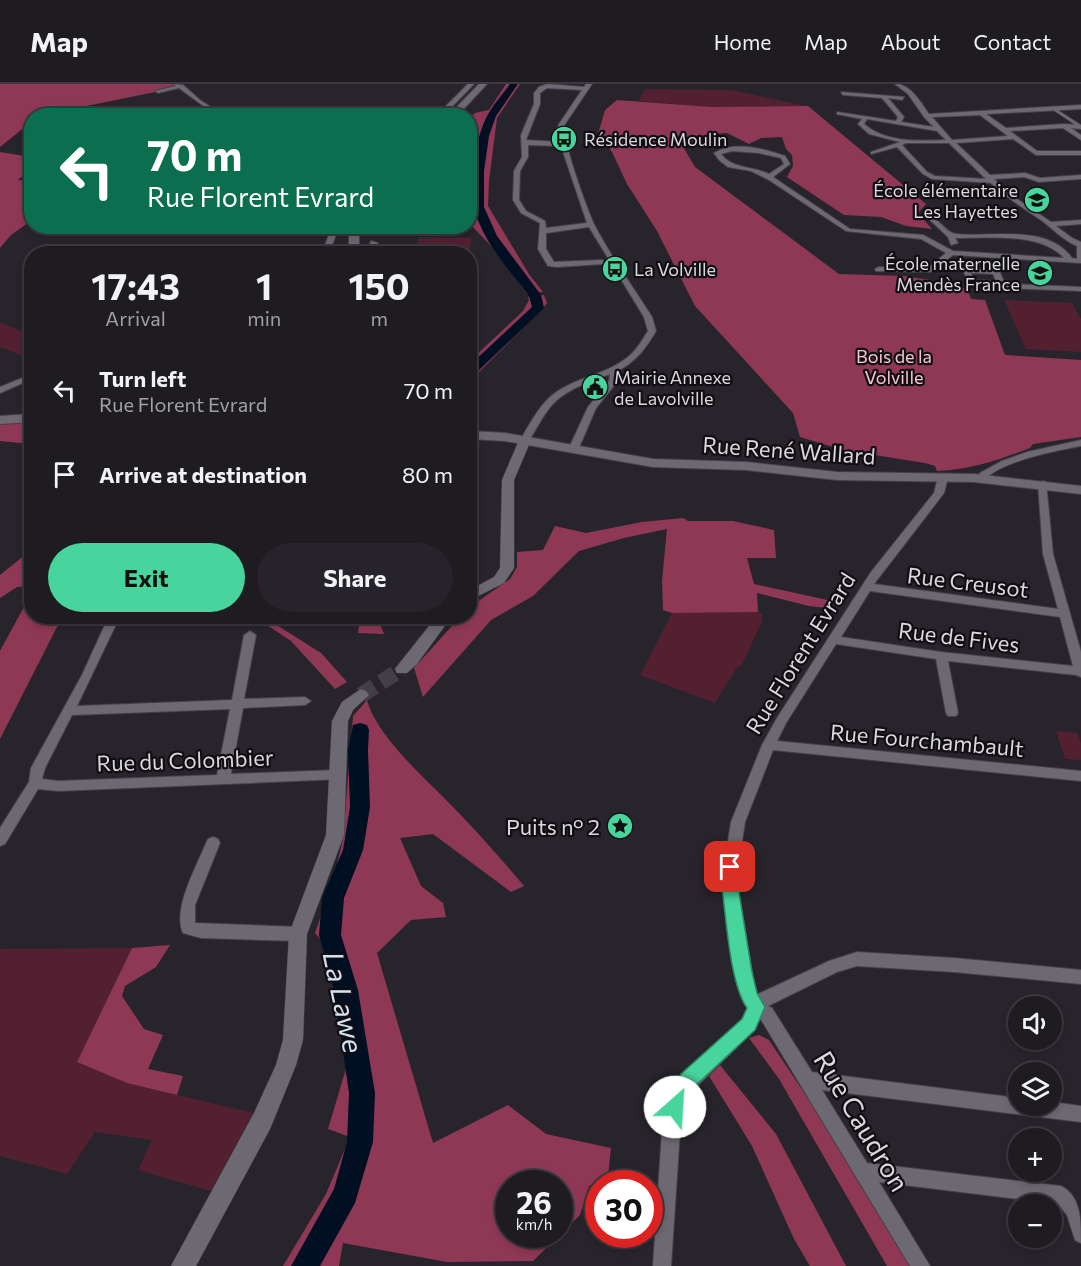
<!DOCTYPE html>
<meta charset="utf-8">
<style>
body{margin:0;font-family:Commissioner,sans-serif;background:#26242a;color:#f1f3f6;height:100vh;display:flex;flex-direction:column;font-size:22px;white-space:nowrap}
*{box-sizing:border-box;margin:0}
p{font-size:20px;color:#a1a1a5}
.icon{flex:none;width:33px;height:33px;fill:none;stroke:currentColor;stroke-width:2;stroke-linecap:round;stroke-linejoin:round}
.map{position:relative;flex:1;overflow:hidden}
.sheet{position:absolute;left:24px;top:162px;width:453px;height:378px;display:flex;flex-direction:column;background:#1e1b21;border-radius:24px;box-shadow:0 3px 9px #0003,0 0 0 2px #3c393f}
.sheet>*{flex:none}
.banner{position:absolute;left:24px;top:24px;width:453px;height:126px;border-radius:24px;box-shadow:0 3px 9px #0003,0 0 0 2px #3c393f;background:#0b6e4f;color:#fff;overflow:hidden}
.controls{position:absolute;left:1008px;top:912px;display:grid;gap:12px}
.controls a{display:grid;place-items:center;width:54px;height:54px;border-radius:50%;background:#1e1b21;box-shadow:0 3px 9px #0003,0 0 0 2px #3c393f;font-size:30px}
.speed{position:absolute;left:495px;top:1086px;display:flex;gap:12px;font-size:30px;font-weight:700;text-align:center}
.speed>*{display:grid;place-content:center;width:78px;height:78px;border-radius:50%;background:#1e1b21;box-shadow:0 3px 9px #0003,0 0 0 2px #3c393f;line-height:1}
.speed small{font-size:15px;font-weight:400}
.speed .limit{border:9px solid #d22;background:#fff;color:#111}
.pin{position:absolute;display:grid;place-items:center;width:51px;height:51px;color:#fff;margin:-26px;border-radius:12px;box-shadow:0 3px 9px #0006}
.me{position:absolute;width:66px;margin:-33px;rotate:26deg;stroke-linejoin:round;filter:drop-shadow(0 0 4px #0008)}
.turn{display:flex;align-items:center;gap:21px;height:126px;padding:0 24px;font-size:27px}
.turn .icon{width:78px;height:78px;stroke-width:2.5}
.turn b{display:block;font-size:42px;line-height:51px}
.eta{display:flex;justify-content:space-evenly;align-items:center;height:102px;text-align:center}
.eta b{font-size:36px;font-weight:700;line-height:42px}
.primary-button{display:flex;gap:12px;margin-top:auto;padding:12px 24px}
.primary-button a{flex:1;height:69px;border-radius:36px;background:#48d49d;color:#111;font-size:24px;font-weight:700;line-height:69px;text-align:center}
.primary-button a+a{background:#26242a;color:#f1f3f6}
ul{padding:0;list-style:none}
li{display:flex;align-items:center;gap:18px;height:84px;padding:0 24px}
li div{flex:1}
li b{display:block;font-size:22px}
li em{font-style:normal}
header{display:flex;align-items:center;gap:36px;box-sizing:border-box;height:84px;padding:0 30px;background:#1e1b21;border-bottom:2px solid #3c393f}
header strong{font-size:28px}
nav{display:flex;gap:33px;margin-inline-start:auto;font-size:21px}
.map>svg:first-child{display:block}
.green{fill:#532031}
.forest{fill:#8f3856;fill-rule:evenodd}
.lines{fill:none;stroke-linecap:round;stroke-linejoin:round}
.river{fill:#000f22;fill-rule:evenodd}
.tertiary-tunnel{stroke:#433f47;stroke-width:16;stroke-dasharray:16 8;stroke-linecap:butt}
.pedestrian-casing{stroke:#454249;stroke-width:1}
.minor-casing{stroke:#454249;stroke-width:2}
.tertiary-casing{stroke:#454249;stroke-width:1}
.secondary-casing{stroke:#454249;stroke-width:2}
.pedestrian{fill:#6d6973;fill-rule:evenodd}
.minor{fill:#6d6973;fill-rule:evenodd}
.tertiary{fill:#6d6973;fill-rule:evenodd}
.secondary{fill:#6d6973;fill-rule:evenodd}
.route{fill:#48d49d;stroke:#2f8a66;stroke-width:1.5}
.labels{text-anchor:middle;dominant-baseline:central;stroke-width:4.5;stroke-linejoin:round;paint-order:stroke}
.far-poi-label{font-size:18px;fill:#dad8de;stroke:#100e12;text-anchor:start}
.far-park-label{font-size:18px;fill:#f7c4d0;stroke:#100e12}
.street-label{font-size:22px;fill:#dad8de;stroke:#100e12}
.poi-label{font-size:22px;fill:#dad8de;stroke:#100e12;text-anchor:end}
.near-street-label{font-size:27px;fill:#dad8de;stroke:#100e12}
.near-water-label{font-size:28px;font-style:italic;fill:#d0e2f3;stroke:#100e12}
</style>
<header>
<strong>Map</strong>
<nav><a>Home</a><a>Map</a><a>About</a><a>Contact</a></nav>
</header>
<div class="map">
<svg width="1081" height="1182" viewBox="0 0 1081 1182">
<rect width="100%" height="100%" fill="#28242c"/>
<path class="green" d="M645 5 731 6 806 22 712 23 639 17Z
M419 153 472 154 469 169H415Z
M1004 216 1072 219 1081 235V268L1026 265Z
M0 238 31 252V275L0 263Z
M758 528 762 530V537L742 581 736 585 715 619 640 591 672 529Z
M1056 647 1077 649 1081 660V676L1065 675Z
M132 864 77 978 127 999 253 1029 211 1107 138 1086 152 1056 95 1048 67 1090 0 1072V865Z"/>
<path class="forest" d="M0 0H180V3L42 31 32 32 31 38 0 63Z
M506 0H520L497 34 489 97 488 122 529 190 543 208 527 210 496 167 470 140 479 132 478 124 474 121 470 122 473 105H470V96L472 95 470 87 476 49H470V34L475 29 489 26Z
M617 16 712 23 808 22 926 120 918 129 932 145 906 142 881 133 844 131 787 93 793 82 792 71 786 65 782 53 761 54 749 60 727 49 709 50 699 60 682 61 695 83 839 190 904 192 930 196 935 203 967 204 971 215 985 216 1005 271 1081 276V353L1033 360 1030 364C999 376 970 386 937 387L935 382 925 379 843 366 800 353 793 329 695 222 657 147 627 100 612 68 598 50 605 26Z
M0 68 31 73V85L18 96 31 97V117L27 123 31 126 32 136 11 151 0 164Z
M544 211 547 219 543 224 470 297V277L523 227 529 216 528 213Z
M31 338V360L0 357V340Z
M683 434 688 437H733L774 446 776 474H747L754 500 832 517 827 524 809 522 757 509 758 528 672 529 663 526 662 497 667 445 624 454 579 467 533 512 491 536 423 613 414 584 460 533 470 532V523L510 495 517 483V468L543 466 555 442 586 449 642 438Z
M31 466V502L17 503 0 514V491Z
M31 510 32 532 62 533 0 655V567Z
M255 533H264L321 569 347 598 335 605 291 557Z
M354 533H377L384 550 358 549 359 542Z
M367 616C376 652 429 698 456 726 480 751 502 776 524 802L511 808 433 750 400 754 421 802 443 819 446 833 411 836 377 869 433 1059 508 1021 546 1050 611 1064 608 1092 589 1102 580 1131 533 1177 447 1178 343 1159 339 1182H283L326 1110 350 1053 328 1045 348 978 354 894 315 849 333 798 343 755 353 632ZM508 1100H560V1150H508Z
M170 861 156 883 125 902 122 912 144 945 163 951 148 985 183 992 177 1011 127 999 77 978 132 864Z
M759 951 769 956 855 1085 913 1182H887L779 995 749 954Z
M720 981 776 1050 846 1182H810L794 1155 752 1062 709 992Z"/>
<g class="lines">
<path class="river" d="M510 0H518L496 32 489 52 484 87V123L497 152 541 211 544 224 475 290 470 291V281L532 223 529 212C511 188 485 160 476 130 467 103 474 60 486 34 492 22 502 11 510 0Z
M360 639 367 641 369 646 368 666 370 723 363 766 344 814 341 851 358 906 375 1009 373 1058 355 1119 320 1182H291L334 1105 347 1058 349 1009 334 906 319 851 322 814 343 766 350 723 348 666 353 641Z"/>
<path class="tertiary-tunnel" d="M361 611 402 585"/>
<g class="pedestrian-casing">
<path id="pedestrian" d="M1053 24H1055L1081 41 1077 42 1053 26Z"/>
</g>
<g class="minor-casing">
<path id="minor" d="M174 0 183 1 200 16 225 32H217L179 4 158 9 155 7 176 2Z
M468 0H474L443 32H436Z
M547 0 584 3 586 0H592L565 40C560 52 588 128 595 142 611 173 633 203 652 233L656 247C646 264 636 278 617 287L619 294 617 298 596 324 578 366 573 369 568 366 588 323 609 297 610 290C589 298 566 305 551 322 542 333 536 346 528 358H522L520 356C529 342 537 325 549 314 572 293 605 292 628 273 637 266 642 256 648 247L644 233 589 143 546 149V165L554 178 600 176H603V180L557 183 548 182 538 165 540 139 521 129 513 116 514 87 522 73 521 51 534 20V9L539 3ZM547 4 582 6 559 40 557 45 560 58 526 56 540 20V9ZM528 61 561 62 587 139 546 144 545 137 526 127 519 116 520 87 528 73Z
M895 0C911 0 921 19 929 30L1081 21V25L986 30 1006 44 1064 40 1081 41V45L1071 44 1081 51V56L1063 44 1010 47 1037 67H1081V71H1036L1013 55 956 59 990 91 1025 89 1040 94 1081 91V95L1039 98 1024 93 994 95 1007 108 1051 138 1081 136V140L1056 142 1072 154 1081 158V179L953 171 930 188 876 187 875 185 879 183 928 184 946 169 921 155 846 147 769 96 751 87 728 83 719 76 714 69C735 56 764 65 785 72L790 80 773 93 850 145 923 151 953 167 1064 174C1041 148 987 154 955 154L958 159 951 161 948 153 930 136 933 134C941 138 947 149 956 150 992 154 1046 139 1072 174L1077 175V162C1063 156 1053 145 1041 136 1024 124 1006 114 991 99L932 95 923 90 897 63 871 70V68L900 58 869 50 858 40 862 35 837 30V28L896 37 898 33 882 14 843 11 841 8 904 13 902 16 888 14 904 33 901 38 934 43 924 33 908 10ZM980 31 1008 52 952 56 932 33ZM867 35 937 47 946 56C918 57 886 59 864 40ZM906 59H949L986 95 935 92 927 88 902 61ZM732 67 759 69 781 74 784 80 769 90C753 82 732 85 721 70Z
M332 142H339L329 170H322Z
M371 157 378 159 373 170H366Z
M963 184 999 186 1004 198 1008 200 1081 203V207L1006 204 999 201 971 200 967 198ZM971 189 993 190 996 197 974 196Z
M32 290V295L0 309V303Z
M1081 356V362C1059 366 998 378 985 396H979L977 394 980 389 1002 377 1027 368Z
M943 390 948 393 944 409 874 500 1058 525 1043 470 1038 400 1043 397 1046 398 1053 470 1081 568V593L1076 591 948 577 958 629 956 632H948L946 629 936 575 836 560 786 639 777 657 1081 687V697L773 666 745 738 736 796 756 911 829 877 857 868 954 874 1081 886V900L954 888 857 882 837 888 768 922 772 924 812 988 1018 1014V1022H1052V1018L1081 1022V1038L822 1006 867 1079 1061 1102C1081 1112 1081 1136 1081 1159L1075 1156 1067 1131 1058 1120 879 1098 930 1182H910L760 934 755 945 687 1012 680 1047 671 1182H653L662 1047 671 1008 682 991 743 935 748 924 741 913 722 796 731 738 762 661 777 634 871 488 934 409 938 393ZM870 507 1060 533 1073 582 941 568 841 553Z
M109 532H120L77 622 232 616 244 551 250 547 256 551 244 615 305 613 311 617 305 621 243 624 231 690 337 686 342 687 344 691 342 695 58 707 38 705 5 760 0 762V744L29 698 31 684 82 591ZM230 625 217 691 58 697 42 695 45 684 72 631Z
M213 753 218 755 220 759 195 821V839L298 843 303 845 305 850 303 855 298 857 201 854 183 849C172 825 197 782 206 759L208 755Z"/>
</g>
<g class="tertiary-casing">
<path id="tertiary" d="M525 352 531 356 514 396V484L504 499 470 516V506L494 493 500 484 502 396 519 356Z
M437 532H452L417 580 407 589H397L395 585Z
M361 605 366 607 369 611 353 626 348 637 344 751 307 850 303 956 296 981 270 1045 196 1182H171L254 1029 276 981 283 956 289 850 326 751 332 637 342 618Z"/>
</g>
<g class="secondary-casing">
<path id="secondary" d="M479 0H487L457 32H448Z
M349 142H359V170H349Z
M32 330V338L0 340V332Z
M470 347 505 349 653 375 746 378 837 388 974 390 1081 402V410L974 398 837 396 746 386 653 383 505 357 470 355Z"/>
</g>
<use href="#pedestrian" class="pedestrian"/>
<use href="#minor" class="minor"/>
<use href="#tertiary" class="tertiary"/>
<use href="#secondary" class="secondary"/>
</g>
<path class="route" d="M730 777 735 779 738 783 737 796 752 888 757 909 765 923 755 946 694 1003 687 1013 681 1030 675 1033 668 1030 665 1023 672 1001 681 990 742 935 747 924C729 898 726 829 721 796L724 779Z"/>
<defs>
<g id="bus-disc" transform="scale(1.35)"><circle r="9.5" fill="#48d49d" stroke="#100e12"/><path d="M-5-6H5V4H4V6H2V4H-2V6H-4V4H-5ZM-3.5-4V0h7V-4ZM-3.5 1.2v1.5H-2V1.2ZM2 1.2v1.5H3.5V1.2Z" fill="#111"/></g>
<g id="school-disc" transform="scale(1.35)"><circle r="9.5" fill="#48d49d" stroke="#100e12"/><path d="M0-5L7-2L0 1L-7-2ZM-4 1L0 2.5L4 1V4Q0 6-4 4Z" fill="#111"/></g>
<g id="civic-disc" transform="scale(1.35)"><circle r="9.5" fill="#48d49d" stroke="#100e12"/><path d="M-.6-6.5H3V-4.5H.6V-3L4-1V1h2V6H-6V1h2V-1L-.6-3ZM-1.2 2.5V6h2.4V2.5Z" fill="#111"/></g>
<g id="sight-disc" transform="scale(1.35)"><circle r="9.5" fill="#48d49d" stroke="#100e12"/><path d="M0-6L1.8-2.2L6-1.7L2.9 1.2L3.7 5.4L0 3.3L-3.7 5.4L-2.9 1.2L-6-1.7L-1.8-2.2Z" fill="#111"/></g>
</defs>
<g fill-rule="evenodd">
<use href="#bus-disc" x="564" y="55"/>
<use href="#school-disc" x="1037" y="116"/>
<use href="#bus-disc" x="615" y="185"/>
<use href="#school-disc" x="1040" y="189"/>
<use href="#civic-disc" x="595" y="303"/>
<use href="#sight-disc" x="620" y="742"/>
</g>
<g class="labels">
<g class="far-poi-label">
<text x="584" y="55">Résidence Moulin</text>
<text x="1018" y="106" text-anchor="end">École élémentaire<tspan x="1018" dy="21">Les Hayettes</tspan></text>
<text x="1020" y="179" text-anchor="end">École maternelle<tspan x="1020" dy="21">Mendès France</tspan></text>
<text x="634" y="185">La Volville</text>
<text x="614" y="293">Mairie Annexe<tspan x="614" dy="21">de Lavolville</tspan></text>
</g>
<g class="far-park-label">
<text x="894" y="272">Bois de la<tspan x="894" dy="21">Volville</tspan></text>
</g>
<g class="street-label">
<text transform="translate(789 366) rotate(4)">Rue René Wallard</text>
<text transform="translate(968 498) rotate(7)">Rue Creusot</text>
<text transform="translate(959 553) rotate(7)">Rue de Fives</text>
<text transform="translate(800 569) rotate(-58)">Rue Florent Evrard</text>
<text transform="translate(927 656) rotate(5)">Rue Fourchambault</text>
<text transform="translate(185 676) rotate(-2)">Rue du Colombier</text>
</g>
<g class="poi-label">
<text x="600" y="742">Puits n° 2</text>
</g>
<g class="near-street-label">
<text transform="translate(862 1037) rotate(59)">Rue Caudron</text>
</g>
<g class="near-water-label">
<text transform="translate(344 918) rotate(78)">La Lawe</text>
</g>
</g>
</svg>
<div class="controls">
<a><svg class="icon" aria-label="sound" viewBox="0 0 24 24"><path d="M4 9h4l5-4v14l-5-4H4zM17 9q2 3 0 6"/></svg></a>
<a><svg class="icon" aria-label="layers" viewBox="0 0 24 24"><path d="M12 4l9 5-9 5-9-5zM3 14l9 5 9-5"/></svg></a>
<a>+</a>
<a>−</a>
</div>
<div class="speed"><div>26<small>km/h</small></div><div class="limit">30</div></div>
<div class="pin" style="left:730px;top:783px;background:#d93025"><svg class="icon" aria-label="arrive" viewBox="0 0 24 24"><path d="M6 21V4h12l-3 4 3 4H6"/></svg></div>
<svg class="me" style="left:675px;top:1023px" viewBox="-20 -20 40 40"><circle r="19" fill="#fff"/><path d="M0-13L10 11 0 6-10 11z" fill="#48d49d"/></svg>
<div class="banner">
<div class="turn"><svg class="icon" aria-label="left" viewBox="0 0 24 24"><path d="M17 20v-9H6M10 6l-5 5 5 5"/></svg><div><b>70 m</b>Rue Florent Evrard</div></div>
</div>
<section class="sheet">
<div class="eta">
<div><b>17:43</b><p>Arrival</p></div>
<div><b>1</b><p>min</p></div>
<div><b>150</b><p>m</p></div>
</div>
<ul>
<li><svg class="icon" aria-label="left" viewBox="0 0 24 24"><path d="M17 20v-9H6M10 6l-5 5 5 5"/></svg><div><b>Turn left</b><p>Rue Florent Evrard</p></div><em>70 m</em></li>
<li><svg class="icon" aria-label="arrive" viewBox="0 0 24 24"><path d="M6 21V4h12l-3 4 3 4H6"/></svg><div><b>Arrive at destination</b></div><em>80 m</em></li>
</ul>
<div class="primary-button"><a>Exit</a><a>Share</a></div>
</section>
</div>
